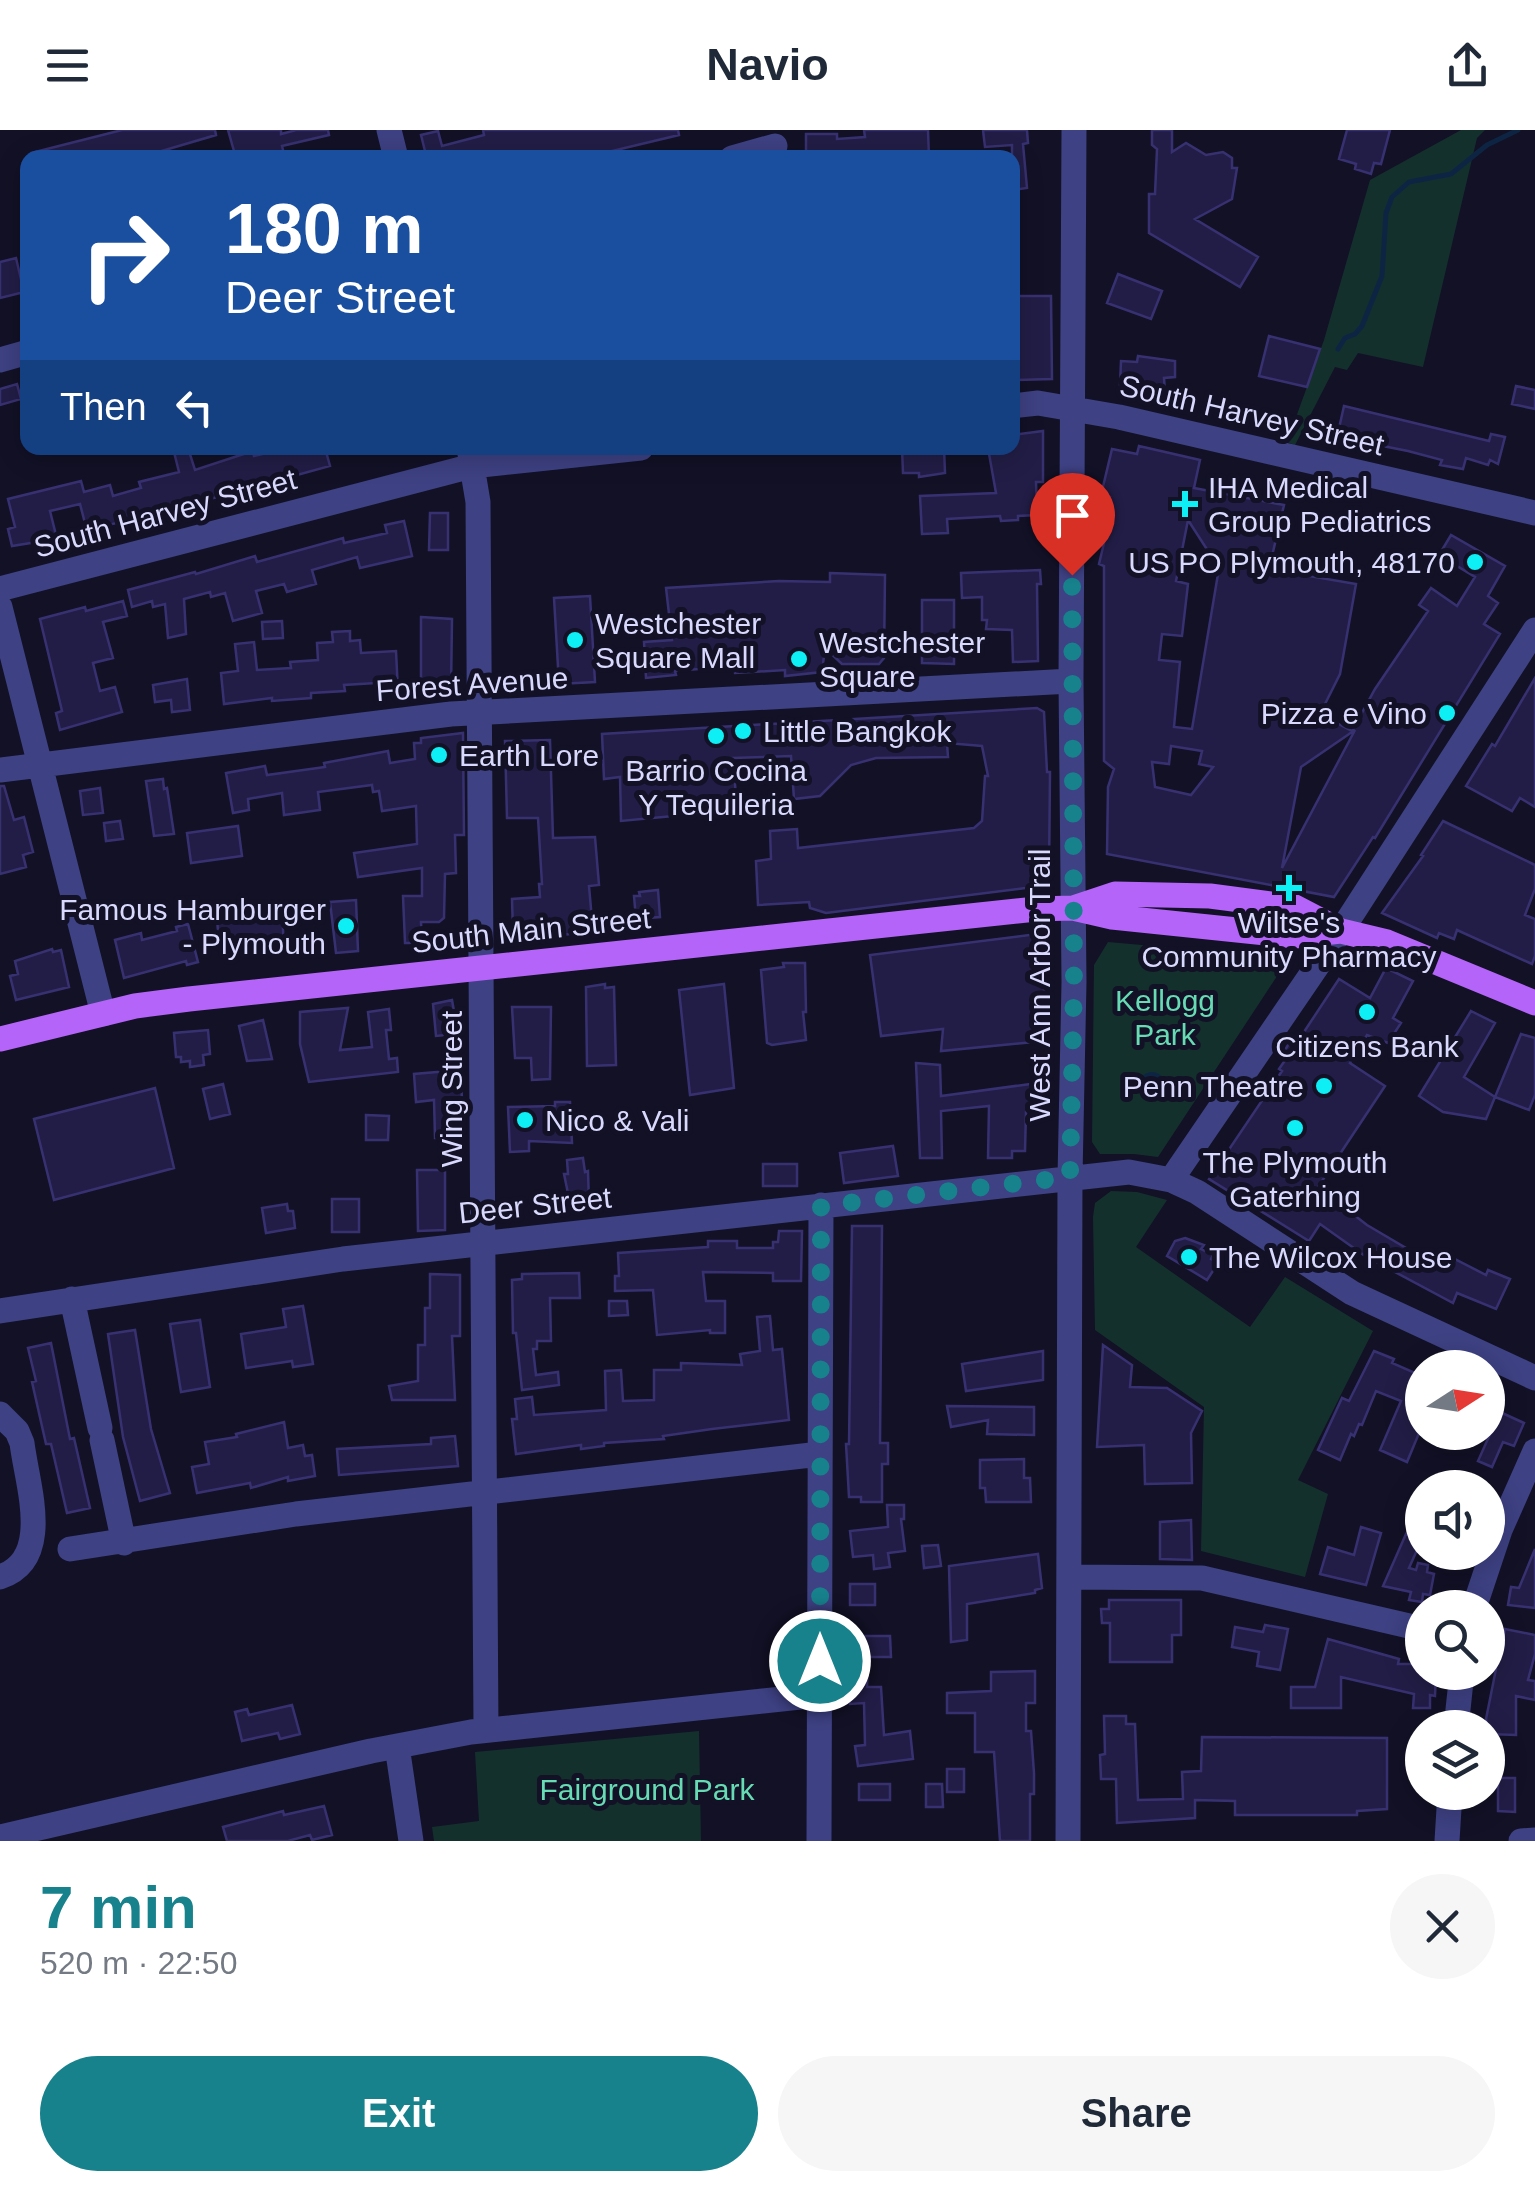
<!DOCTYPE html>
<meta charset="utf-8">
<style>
body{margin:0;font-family:Helvetica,sans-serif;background:#f6f6f7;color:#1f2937;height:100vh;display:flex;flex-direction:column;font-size:38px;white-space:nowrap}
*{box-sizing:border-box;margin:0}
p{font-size:32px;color:#747a83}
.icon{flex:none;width:55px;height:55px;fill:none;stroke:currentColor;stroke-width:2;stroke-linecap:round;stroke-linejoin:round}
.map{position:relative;height:1711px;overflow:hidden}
.drawer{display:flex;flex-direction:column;background:#fff;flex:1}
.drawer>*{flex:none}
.top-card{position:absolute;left:20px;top:20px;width:1000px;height:305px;border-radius:20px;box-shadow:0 5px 25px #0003;background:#1a4fa0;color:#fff;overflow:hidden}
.needle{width:65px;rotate:78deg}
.buttons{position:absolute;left:1405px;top:1220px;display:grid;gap:20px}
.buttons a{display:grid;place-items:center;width:100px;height:100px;border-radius:50%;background:#fff;box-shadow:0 5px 25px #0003;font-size:50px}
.pin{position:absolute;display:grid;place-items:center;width:85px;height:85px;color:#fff;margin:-102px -42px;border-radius:50% 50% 50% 0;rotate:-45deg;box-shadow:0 0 10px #0007}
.pin .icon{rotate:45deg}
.me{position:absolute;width:110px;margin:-55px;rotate:0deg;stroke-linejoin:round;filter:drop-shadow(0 0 8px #0008)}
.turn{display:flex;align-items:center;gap:35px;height:210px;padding:0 40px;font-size:45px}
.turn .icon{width:130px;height:130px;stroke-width:2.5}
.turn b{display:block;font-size:70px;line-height:85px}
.then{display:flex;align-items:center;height:95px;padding:0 40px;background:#0003;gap:20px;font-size:38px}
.round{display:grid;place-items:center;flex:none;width:105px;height:105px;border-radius:52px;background:#f6f6f7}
.overview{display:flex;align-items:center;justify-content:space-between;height:170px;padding:0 40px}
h1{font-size:60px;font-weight:700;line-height:75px;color:#17828c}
.button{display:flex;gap:20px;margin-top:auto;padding:20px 40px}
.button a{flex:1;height:115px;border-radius:60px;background:#17828c;color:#fff;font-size:40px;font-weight:700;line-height:115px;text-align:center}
.button a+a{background:#f6f6f7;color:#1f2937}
header{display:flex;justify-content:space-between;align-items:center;height:130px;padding:0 40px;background:#fff;font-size:45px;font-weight:700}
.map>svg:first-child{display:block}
.green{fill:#14302d}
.water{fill:#0d2543}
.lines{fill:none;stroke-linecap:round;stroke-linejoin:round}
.stream{stroke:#0d2543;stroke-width:5}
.building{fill:#221d46;stroke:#383171;stroke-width:2.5;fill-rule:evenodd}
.minor{stroke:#3e4183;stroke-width:25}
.major{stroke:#b464f8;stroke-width:25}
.route{stroke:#17828c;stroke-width:18;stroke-dasharray:0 32.4}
.poi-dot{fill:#0deff4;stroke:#121126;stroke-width:4}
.labels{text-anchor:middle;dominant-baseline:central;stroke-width:10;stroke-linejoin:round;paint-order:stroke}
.street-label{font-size:30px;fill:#d9d8fd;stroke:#121126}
.poi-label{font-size:30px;fill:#d9d8fd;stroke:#121126;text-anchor:start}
.park-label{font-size:30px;fill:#66dbb4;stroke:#121126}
</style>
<header><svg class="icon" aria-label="menu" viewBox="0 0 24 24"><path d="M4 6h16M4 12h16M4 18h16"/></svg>Navio<svg class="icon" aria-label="share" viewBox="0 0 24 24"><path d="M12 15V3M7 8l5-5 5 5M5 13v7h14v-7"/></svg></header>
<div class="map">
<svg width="1535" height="1711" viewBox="0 0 1535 1711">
<rect width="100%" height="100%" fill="#121126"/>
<path class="green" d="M1461 0H1485L1477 8 1423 237 1358 223 1347 240 1335 237 1295 315 1287 312 1324 210 1370 50Z
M1108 812 1289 828 1158 1027 1134 1024H1100L1092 1012 1094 835Z
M1111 1061 1137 1062 1167 1070 1136 1117 1250 1197 1285 1147 1373 1201 1298 1350 1328 1364 1305 1447 1201 1421 1204 1277 1095 1200 1093 1087 1095 1073Z
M699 1601 701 1711H434L432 1697 479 1691 475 1622Z"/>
<path class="water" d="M1139 955a13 13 0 1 1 26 0a13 13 0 1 1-26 0Z"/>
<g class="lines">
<path class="stream" d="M1338 219 1345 208 1355 204 1362 196 1382 146 1386 83 1392 67 1409 52 1451 44 1487 15 1518 0"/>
</g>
<path class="building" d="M122 0H215L216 5 138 28H31V23Z
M228 0H281V4L296 0H328L329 5 282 16 284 24 269 28H236Z
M483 0H678L679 5 583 28H417L416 23 425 21 421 5 438 1 442 16 484 5Z
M864 0H928L929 28H806V4H837V9L865 7Z
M983 0H1027L1028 13 1023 14 1027 58 1012 60V15L985 17Z
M1152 0H1172V22L1186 13 1206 25 1223 22 1232 28V38H1237L1232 69 1195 89 1258 127 1240 157 1149 103V64H1155L1157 19 1152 15Z
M1347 0H1390L1381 34 1374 33 1371 44 1355 39 1356 34 1339 29Z
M16 128 24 162 0 168V132Z
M1118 144 1162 161 1151 189 1107 173Z
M1012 166H1051L1052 249 1012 250Z
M1269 206 1320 219 1307 257 1259 246Z
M1138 226 1175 231V247L1164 248 1165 261H1141L1140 254 1120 255 1121 231 1137 232Z
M17 254 21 269 0 275V259Z
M1516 256 1535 260V279L1512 274Z
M1344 276 1489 311 1491 304 1505 307 1498 334 1490 330 1488 335 1466 328 1463 339 1440 335 1442 330 1408 321 1337 307Z
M1043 301V352H1036L1037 385 1018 386V390L1001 391 1000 386 947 389 948 403 922 404 920 366 996 363 988 318H1012V305Z
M1139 316 1200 330 1194 358 1284 375 1269 439 1356 454 1340 544 1320 584 1352 601 1375 559 1428 481 1419 475 1431 458 1457 476 1475 447 1439 425 1451 405 1505 436 1488 466 1498 473 1484 494 1500 504 1375 708 1373 707 1334 767 1107 724 1108 657 1114 639 1104 631V436L1099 434 1109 392 1104 391 1110 367 1101 365 1112 319 1137 324ZM1188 390 1219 438 1192 599 1174 597 1180 532 1159 530 1162 504 1182 506 1188 454 1176 451ZM1355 600 1282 738 1301 637ZM1171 616 1202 621 1199 634 1213 637 1191 665 1155 657 1152 632 1169 634Z
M173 318H188L195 340 253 321 254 326 288 318H325L330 336 148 386 147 383 119 390 120 392 87 401 80 374 50 381 56 405 42 408 43 411 12 416 8 399 15 397 8 369 81 351 84 362 110 355 113 366 141 358 139 352 179 342Z
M902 318H944L945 343 919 347V343H903Z
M430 383H448V420H429Z
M404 391 412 426 360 438 357 427 312 440 316 454 287 462 284 454 256 461 262 483 233 491 225 463 211 467 210 462 184 469 186 504 168 508 165 474 153 477 152 471 132 477 128 460 195 442 196 444 255 426 257 432 343 408 344 413 387 403 385 395Z
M1040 440 1041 454H1037L1038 531 1013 532 1012 500 986 499 987 490H982V467L962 468 961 443Z
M830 443 885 445 884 528 879 534H842L825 518 822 542 785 546V540L735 543 734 536 675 541 676 545 646 548 644 512 672 510 666 458 779 451 830 452Z
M590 466 595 552 559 554 554 468Z
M922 470H954V534L922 533Z
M123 471 127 486 103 492 113 528 93 533 100 561 115 557 122 582 60 600 56 583 62 581 40 489 85 477 86 481Z
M421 487 452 489 451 562H421Z
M282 491 283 508 263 509 262 492Z
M350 501V511L360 510 361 523 396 521 398 561 377 563 376 553 344 555 345 561 311 563V568L272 571V568L224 574 221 543 238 541 235 514 254 512 257 540 291 538 290 532 318 530 317 513 333 512 332 502Z
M1535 548V677L1520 668 1512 681 1466 656 1492 614 1495 616Z
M187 549 190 580 172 582 171 570 155 572 153 555Z
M1037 578 1044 582 1047 642H1050L1049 747 1041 756 826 783 810 778 809 772 758 775 756 731 771 729 770 701 797 699 798 718 974 698 982 691 985 646H988L982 616 947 613 948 627 876 628 851 635 820 666 794 669 791 626 733 628 737 680 621 691 620 647 604 649 602 604Z
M463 603 464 705H455L456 743 445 744 444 788 439 792H421L422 813H405L403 766H422V738L358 747 354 723 417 714 416 676 382 681 379 661 373 662 372 655 318 662 320 680 284 685 282 663 248 669 249 680 233 683 226 643 265 636 267 645 325 637 324 633 388 621 390 633 415 629 414 613H421V608Z
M550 610 553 708 595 707 599 755 589 756 593 801 562 805 561 798 513 802 512 769 540 767 539 754H542L538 688H507L505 611Z
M163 649 164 659 167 658 174 704 154 706 146 651Z
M0 656H4L14 690 24 687 33 722 23 725 26 737 0 744Z
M100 658 103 683 83 685 80 661Z
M120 691 123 709 106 711 104 693Z
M1443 691 1535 735V759L1525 785 1535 789V826L1532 834 1457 800 1454 809 1439 803 1437 808 1382 783 1423 726 1421 725Z
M238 696 242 726 191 733 187 703Z
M658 760 660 787 636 789 634 766H640L639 762Z
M356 770 358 821 336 823 330 772Z
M269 776V782L282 781 284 818 237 822 236 813 219 815 217 788 234 787V779Z
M188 794 198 832 187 835 186 831 124 848 115 810 141 803 142 810 177 801 176 797Z
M1037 804 1044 813V911L941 921 943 899 881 906 870 825Z
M52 819 53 822 61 820 69 857 16 870 10 846 18 844 15 831Z
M783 833H805L806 882H803L806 910 772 915 767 913 761 840 784 837Z
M1386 838 1413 851 1393 888 1401 893 1388 913 1367 905 1350 933 1385 956 1318 1057 1367 1095 1435 1135 1441 1122 1486 1145 1488 1140 1510 1149 1496 1179 1457 1163 1453 1173 1365 1126 1320 1094 1309 1111 1209 1049 1282 941 1279 939 1286 929 1284 922 1288 915 1296 914 1339 849 1370 868Z
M605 854V858L614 857 616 935 587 936 586 857Z
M724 854 734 958 690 965 679 860Z
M452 870 458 904 436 906 433 874Z
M512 877H551L550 949 532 950 531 928H515Z
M348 878 340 920 372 917 368 882 389 879 391 900H386L389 929 397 928 398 942 309 952 300 914V882Z
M1471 881 1495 893 1464 947 1495 967 1486 989 1443 982 1419 966Z
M263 890 272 929 247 931 239 896Z
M208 900 210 924 203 925 204 935 190 937V931L181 932V927H176L174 903Z
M1521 904 1535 908V965L1529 980 1495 967Z
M916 933 940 935 941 966 1045 952V980L1026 982 1025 1021H1012V1028H988L989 976 941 981 942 1028H920Z
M460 940 462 968 458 969 459 1008H435L434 970 416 972 414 944Z
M223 954 230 984 210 989 203 959Z
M155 958 174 1038 54 1070 34 989Z
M555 972H570L572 1013 529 1011V1021L510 1022 508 977 555 976Z
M366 985 389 986 388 1010H366Z
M893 1016 898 1046 844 1053 840 1023Z
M583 1028 585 1042 588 1041 589 1072 570 1073 564 1044H568L567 1030Z
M763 1034H797V1056H763Z
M417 1040H445V1100L418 1101Z
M332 1069H359V1102H332Z
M287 1074 288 1081H293L295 1098 266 1103 262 1078Z
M852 1096H882L880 1313H888V1334H882V1372H861V1367H849L846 1314H849Z
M779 1101H802L801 1151H773V1143L703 1142 706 1171H725V1203H710V1200L657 1205 653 1160 615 1161V1146H619L618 1123 708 1117V1111H737V1118H773V1112H778Z
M1185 1108 1204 1115 1201 1119 1213 1125 1211 1129 1218 1133 1207 1150 1167 1126 1175 1111Z
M579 1143 580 1168H550L551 1211H537V1219H533L536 1245 558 1242 559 1255 522 1260 516 1203H513L512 1150 522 1149V1144Z
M430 1144 460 1145V1206H452L455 1270H392L389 1256 418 1251V1215H425V1178H430Z
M609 1171H627L628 1185 609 1186Z
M303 1176 313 1234 293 1237 292 1231 246 1238 241 1204 286 1197 283 1179Z
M770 1186 773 1220 782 1219 789 1290 712 1299 663 1306 664 1309 604 1313V1316L581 1319V1315L516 1324 512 1289H517L515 1269 532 1267 534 1285 606 1280 605 1241 621 1240 623 1271 654 1270V1240H681V1233L742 1235 740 1224 760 1221 757 1187Z
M200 1190 210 1257 181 1262 170 1194Z
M135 1200 151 1299 170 1363 140 1371 123 1307 108 1204Z
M51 1213 70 1309 74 1308 90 1378 67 1383 51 1314H46L32 1252 36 1251 28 1218Z
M1103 1215 1132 1235 1130 1257 1167 1258 1202 1281 1191 1303 1192 1353 1145 1354 1144 1315 1097 1317Z
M1043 1221V1250L966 1261 962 1234Z
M1374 1221 1394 1229 1392 1233 1422 1246V1296L1407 1332 1380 1320 1401 1271 1376 1261 1362 1295 1359 1294 1354 1306 1351 1304 1340 1330 1318 1320 1342 1268 1349 1271Z
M947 1276 1034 1277V1305L987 1304 988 1290 951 1297Z
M1500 1282 1524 1293 1514 1316 1503 1312 1492 1337 1478 1331Z
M284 1292 288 1318 303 1315 305 1326 312 1325 315 1346 288 1351V1347L251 1358 250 1353 197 1363 192 1337 209 1334 205 1312 237 1307 236 1304Z
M455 1306 458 1336 339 1345 337 1319 431 1314V1308Z
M1024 1329V1348H1030L1031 1372H986L985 1358H980V1330Z
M887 1375H904V1389H901L905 1421 888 1423 890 1437 874 1439 873 1425 853 1427 850 1401 888 1397Z
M1191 1390 1192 1430 1160 1429V1392Z
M1361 1397 1381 1403 1366 1455 1320 1444 1328 1417 1354 1425Z
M1406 1404 1421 1411 1409 1438 1416 1440 1418 1433 1428 1435 1427 1442 1434 1444 1430 1465 1423 1464 1422 1472 1409 1470 1411 1462 1383 1456Z
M938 1415 941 1436 924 1438 922 1416Z
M1535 1419V1478L1508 1475 1511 1457 1519 1458Z
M1038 1424 1042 1458 1035 1460V1463L967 1474V1510L951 1512 949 1436Z
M850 1454H875V1475H850Z
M1109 1470H1181V1505H1172V1532H1110V1493H1102L1101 1479H1109Z
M1265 1495 1288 1499 1280 1540 1257 1536 1259 1522 1232 1517 1235 1497 1263 1502Z
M1505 1499 1535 1505V1524L1528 1550 1535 1551V1570L1516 1566V1605L1488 1604 1486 1589 1496 1539 1493 1538 1496 1523 1500 1524Z
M847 1506H890L891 1527H868L867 1557H881L884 1605 910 1601 913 1629 858 1636 855 1616 865 1615 864 1573 850 1574Z
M1328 1509 1399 1529 1398 1534H1422V1542H1436L1435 1566 1430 1565V1578H1413L1414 1564 1341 1547V1578H1291V1557H1315Z
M1035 1541V1573H1026V1601H1031L1034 1643V1664H1030V1711H1000L994 1622H975V1583H947V1563L991 1561V1542Z
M292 1575 300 1604 280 1609 278 1603 242 1611 235 1582 247 1579 249 1585Z
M1104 1586H1126V1594H1135L1138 1670 1183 1669 1182 1642 1201 1641 1202 1607 1387 1608V1679L1357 1681V1685H1235V1671L1195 1670V1688L1117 1693 1116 1649H1101L1100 1625 1105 1624Z
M947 1639H964V1662H947Z
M1498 1648H1515V1682L1498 1681Z
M859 1654H890V1670H859Z
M926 1654H942L943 1677H926Z
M324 1676 332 1705 312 1710 310 1705 288 1711H227L223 1697 283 1681 284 1685Z"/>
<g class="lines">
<path class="minor" d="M389 0 396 28
M732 28 775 16
M0 230 28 222
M1012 276 1038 273 1119 287 1535 383
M469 318 478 372 486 1600
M0 459 472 336 641 318
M0 477 103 884
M0 640 451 584 1071 551
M1171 1050 1341 801 1535 500
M72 1169 100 1298
M0 1181 343 1129 1129 1042 1171 1050 1197 1062 1352 1163 1535 1248
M0 1284 17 1301 22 1313C27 1355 54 1429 0 1447
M102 1310 124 1413
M70 1419 296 1384 820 1324
M1069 1447 1202 1448 1422 1499
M1474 1478 1500 1400 1535 1321
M1456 1598 1462 1542
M397 1616 411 1711
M0 1707 371 1621 471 1602 819 1565
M819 1711 821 1075
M1068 1711 1070 1047 1074 852 1071 551 1074 0
M1447 1711 1450 1662
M1521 1711 1535 1710"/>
<path class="major" d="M1073 778 1115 764 1210 766 1295 777 1341 801 1387 812 1535 873
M0 909 135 876 189 869 1036 779 1073 778 1112 787 1295 806 1341 801"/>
</g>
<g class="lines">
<path class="route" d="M820 1531 821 1076 1070 1047 1074 852 1072 445"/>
</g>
<g class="poi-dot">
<path d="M1180 359h10v10h10v10h-10v10h-10v-10h-10v-10h10z"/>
<circle cx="1475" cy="432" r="10"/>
<circle cx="575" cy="510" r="10"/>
<circle cx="799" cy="529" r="10"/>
<circle cx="1447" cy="583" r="10"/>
<circle cx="743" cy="601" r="10"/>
<circle cx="716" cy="606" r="10"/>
<circle cx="439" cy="625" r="10"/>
<path d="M1284 743h10v10h10v10h-10v10h-10v-10h-10v-10h10z"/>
<circle cx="346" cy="796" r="10"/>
<circle cx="1367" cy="882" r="10"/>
<circle cx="1324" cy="956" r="10"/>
<circle cx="525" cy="990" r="10"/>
<circle cx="1295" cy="998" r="10"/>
<circle cx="1189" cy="1127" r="10"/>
</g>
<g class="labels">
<g class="street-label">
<text transform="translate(1252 285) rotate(13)">South Harvey Street</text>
<text transform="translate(165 383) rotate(-15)">South Harvey Street</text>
<text transform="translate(472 554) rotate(-4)">Forest Avenue</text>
<text transform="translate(531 800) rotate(-6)">South Main Street</text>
<text transform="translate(1039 855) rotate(-90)">West Ann Arbor Trail</text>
<text transform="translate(451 959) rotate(-90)">Wing Street</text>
<text transform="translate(535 1075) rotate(-6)">Deer Street</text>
</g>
<g class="poi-label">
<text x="1208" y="357">IHA Medical<tspan x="1208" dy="34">Group Pediatrics</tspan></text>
<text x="1455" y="432" text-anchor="end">US PO Plymouth, 48170</text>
<text x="595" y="493">Westchester<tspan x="595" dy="34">Square Mall</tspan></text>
<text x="819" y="512">Westchester<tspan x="819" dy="34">Square</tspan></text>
<text x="1427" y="583" text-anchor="end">Pizza e Vino</text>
<text x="763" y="601">Little Bangkok</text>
<text x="459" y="625">Earth Lore</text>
<text x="716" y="640" text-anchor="middle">Barrio Cocina<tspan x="716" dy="34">Y Tequileria</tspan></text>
<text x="326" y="779" text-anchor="end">Famous Hamburger<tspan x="326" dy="34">- Plymouth</tspan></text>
<text x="1289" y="792" text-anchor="middle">Wiltse's<tspan x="1289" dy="34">Community Pharmacy</tspan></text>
<text x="1367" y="916" text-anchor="middle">Citizens Bank</text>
<text x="1304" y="956" text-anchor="end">Penn Theatre</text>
<text x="545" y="990">Nico &amp; Vali</text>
<text x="1295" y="1032" text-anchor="middle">The Plymouth<tspan x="1295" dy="34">Gaterhing</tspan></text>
<text x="1209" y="1127">The Wilcox House</text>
</g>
<g class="park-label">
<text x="1165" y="870">Kellogg<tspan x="1165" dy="34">Park</tspan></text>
<text x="647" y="1659">Fairground Park</text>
</g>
</g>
</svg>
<div class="buttons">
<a><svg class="needle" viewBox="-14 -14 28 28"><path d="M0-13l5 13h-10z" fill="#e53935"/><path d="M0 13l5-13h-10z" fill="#747a83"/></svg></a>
<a><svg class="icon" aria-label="sound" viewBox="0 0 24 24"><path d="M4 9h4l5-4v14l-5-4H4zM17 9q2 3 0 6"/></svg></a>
<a><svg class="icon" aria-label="search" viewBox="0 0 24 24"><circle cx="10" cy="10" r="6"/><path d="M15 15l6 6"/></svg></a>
<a><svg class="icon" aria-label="layers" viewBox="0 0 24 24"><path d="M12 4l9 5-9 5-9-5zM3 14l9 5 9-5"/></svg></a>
</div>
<div class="pin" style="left:1072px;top:445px;background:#d93025"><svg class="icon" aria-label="arrive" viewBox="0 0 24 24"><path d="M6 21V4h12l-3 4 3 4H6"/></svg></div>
<svg class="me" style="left:820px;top:1531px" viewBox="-20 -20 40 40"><circle r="17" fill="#17828c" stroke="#fff" stroke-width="3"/><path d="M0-11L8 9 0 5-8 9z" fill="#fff"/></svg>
<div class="top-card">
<div class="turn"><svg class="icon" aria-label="right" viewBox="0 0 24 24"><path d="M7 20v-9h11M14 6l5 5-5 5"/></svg><div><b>180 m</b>Deer Street</div></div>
<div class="then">Then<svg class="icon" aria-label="left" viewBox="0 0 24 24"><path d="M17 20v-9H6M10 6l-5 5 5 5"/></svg></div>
</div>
</div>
<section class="drawer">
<div class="overview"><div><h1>7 min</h1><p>520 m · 22:50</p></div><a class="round"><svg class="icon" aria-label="close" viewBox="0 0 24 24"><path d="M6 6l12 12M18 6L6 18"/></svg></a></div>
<div class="button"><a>Exit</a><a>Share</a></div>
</section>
